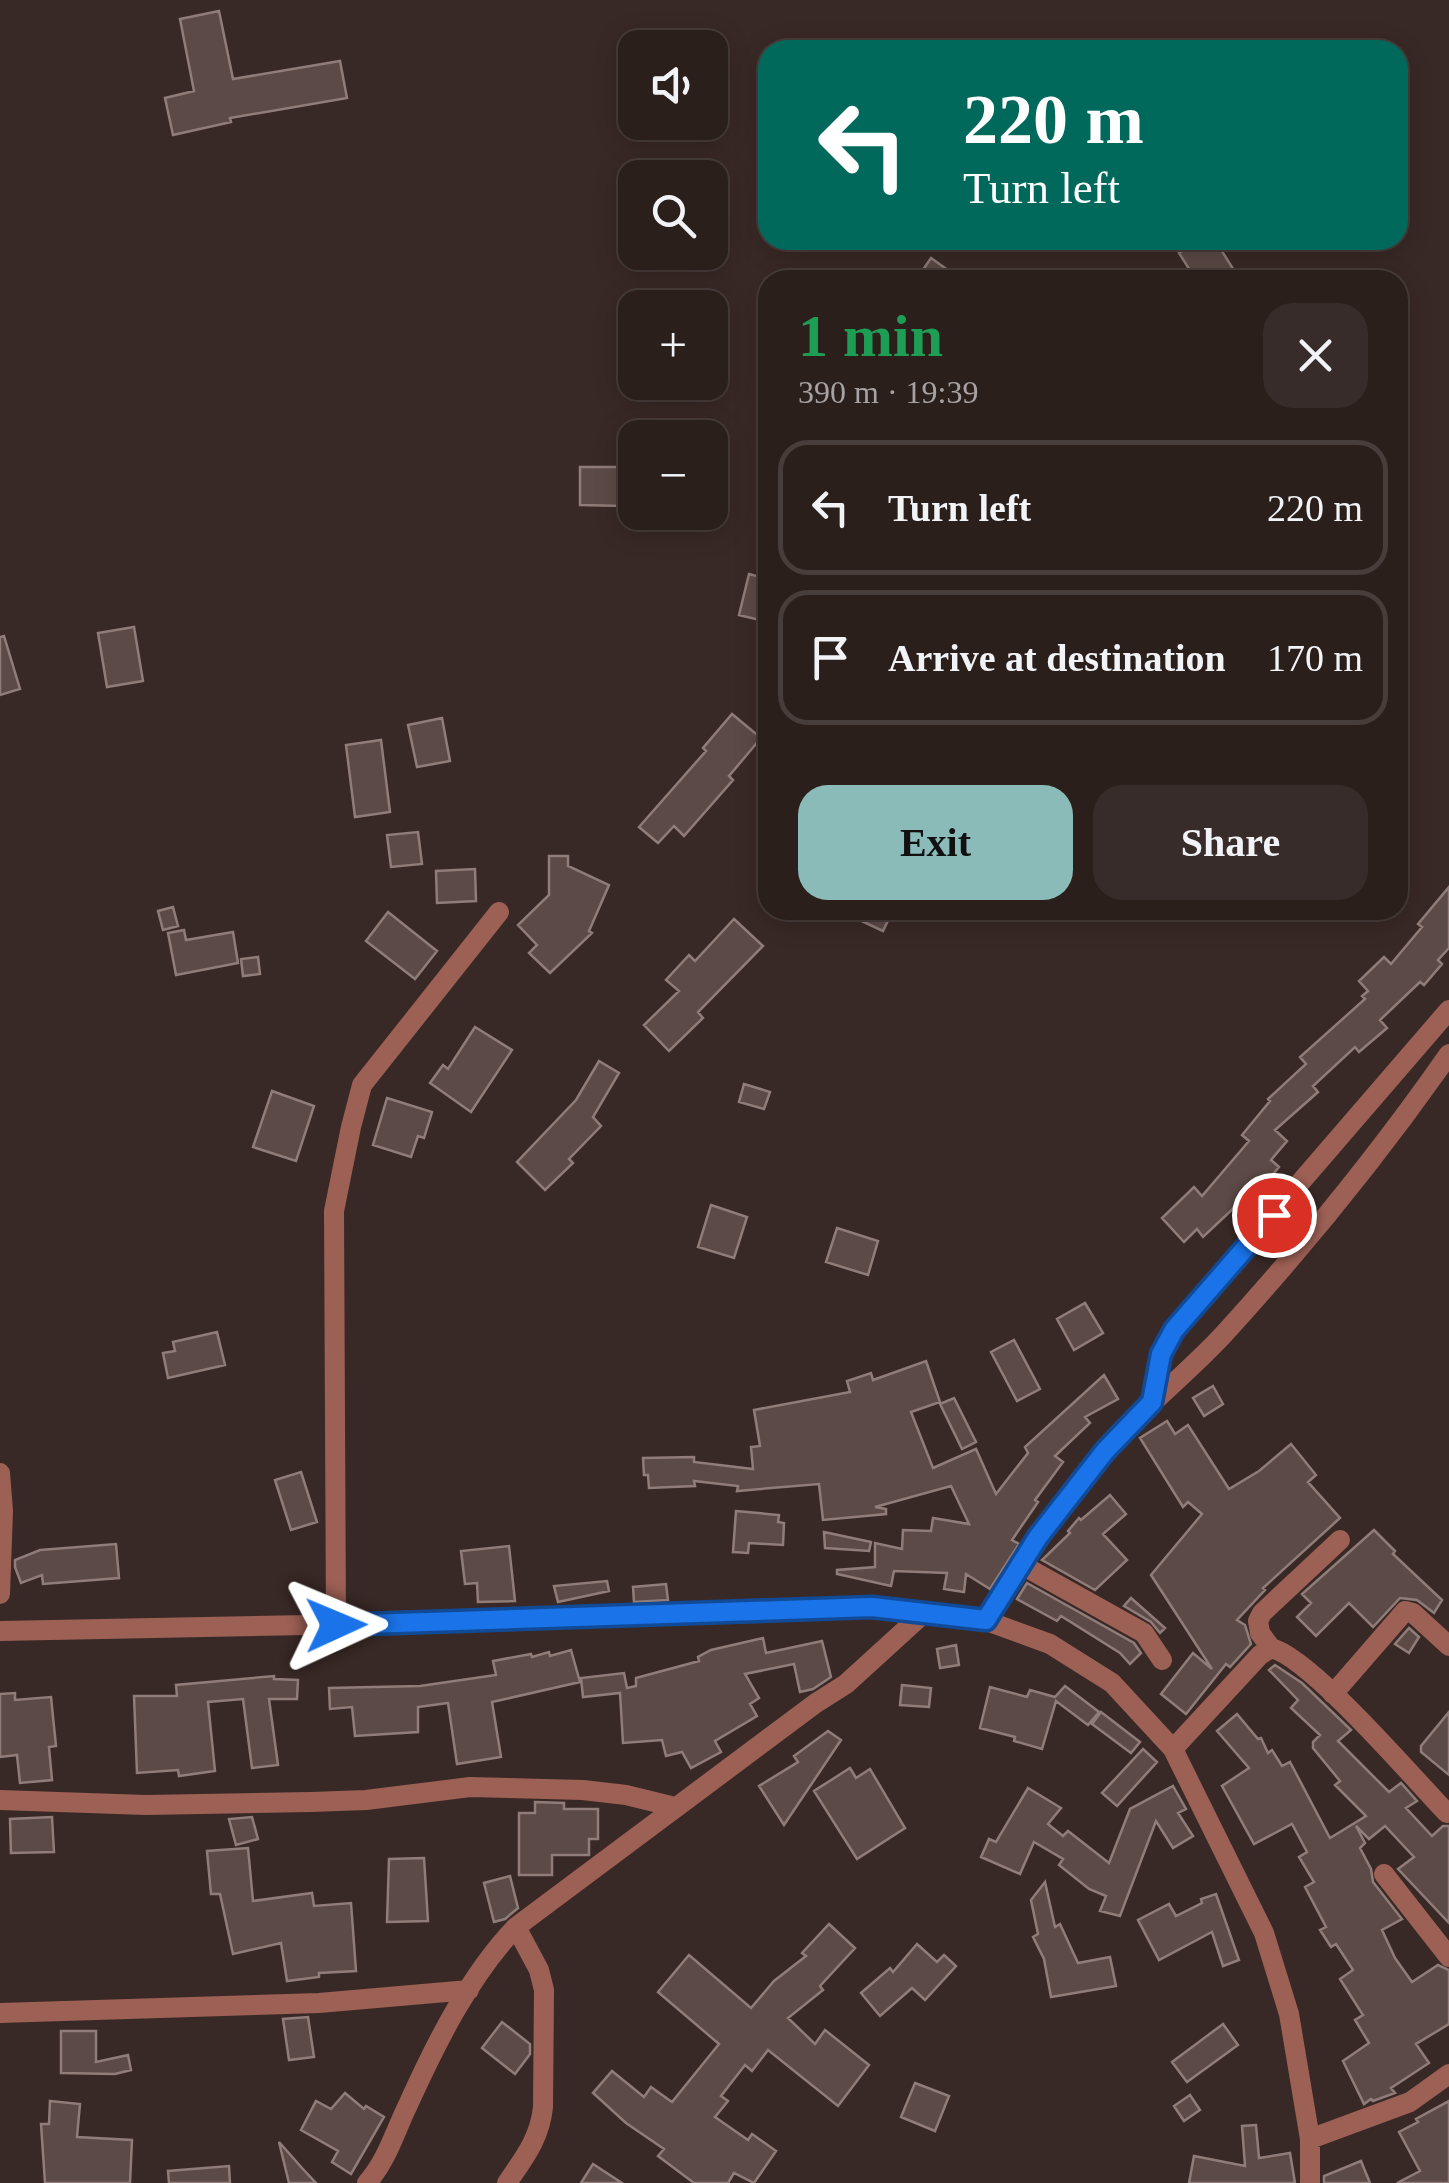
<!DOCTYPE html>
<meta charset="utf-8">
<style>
body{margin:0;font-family:Georgia,serif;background:#372c29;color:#f1f3f6;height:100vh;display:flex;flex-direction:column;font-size:38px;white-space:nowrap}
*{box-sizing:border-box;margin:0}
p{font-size:32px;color:#a6a2a3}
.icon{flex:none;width:55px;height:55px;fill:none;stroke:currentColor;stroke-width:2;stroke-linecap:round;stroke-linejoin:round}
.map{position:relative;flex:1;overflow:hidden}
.drawer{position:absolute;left:758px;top:270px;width:650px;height:650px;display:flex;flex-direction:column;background:#2b1f1c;border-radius:30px;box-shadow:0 5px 25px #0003,0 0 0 2px #473d3b}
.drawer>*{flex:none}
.banner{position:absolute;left:758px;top:40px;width:650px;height:210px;border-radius:30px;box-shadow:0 5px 25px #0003,0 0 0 2px #473d3b;background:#00695c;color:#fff;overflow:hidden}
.controls{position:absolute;left:618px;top:30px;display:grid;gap:20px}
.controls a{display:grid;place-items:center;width:110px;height:110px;border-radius:20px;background:#2b1f1c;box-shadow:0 5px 25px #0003,0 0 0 2px #473d3b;font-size:50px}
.pin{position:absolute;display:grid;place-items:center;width:85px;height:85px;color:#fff;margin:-42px;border:5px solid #fff;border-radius:50%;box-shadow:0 2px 10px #0007}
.me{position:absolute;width:110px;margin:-55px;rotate:89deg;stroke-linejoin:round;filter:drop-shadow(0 0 8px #0008)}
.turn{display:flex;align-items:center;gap:35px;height:210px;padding:0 40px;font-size:45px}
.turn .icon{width:130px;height:130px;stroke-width:2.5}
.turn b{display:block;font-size:70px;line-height:85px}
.round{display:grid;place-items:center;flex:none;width:105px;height:105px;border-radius:30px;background:#372c29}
.overview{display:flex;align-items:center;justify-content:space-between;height:170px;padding:0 40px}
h1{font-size:60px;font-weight:600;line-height:75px;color:#1e9e55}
.cta{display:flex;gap:20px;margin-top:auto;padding:20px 40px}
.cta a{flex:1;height:115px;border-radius:30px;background:#8bbbb9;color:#111;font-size:40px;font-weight:600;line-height:115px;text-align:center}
.cta a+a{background:#372c29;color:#f1f3f6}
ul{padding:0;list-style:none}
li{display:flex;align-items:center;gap:30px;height:135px;margin:0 20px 15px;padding:0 20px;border:5px solid #473d3b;border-radius:30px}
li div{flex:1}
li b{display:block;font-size:38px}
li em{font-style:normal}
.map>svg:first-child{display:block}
.building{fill:#5c4a46;stroke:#907c79;stroke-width:2.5}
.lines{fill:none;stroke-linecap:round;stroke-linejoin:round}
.minor{stroke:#9d6055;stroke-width:20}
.route-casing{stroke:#114b97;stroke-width:25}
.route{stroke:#1a73e8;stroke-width:18}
</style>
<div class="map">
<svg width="1449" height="2183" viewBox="0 0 1449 2183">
<rect width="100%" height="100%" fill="#392926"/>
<path class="building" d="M219 11 233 79 340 61 347 98 230 118 231 122 173 135 165 98 194 91 180 19Z
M1200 240H1215L1240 280H1196L1179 253Z
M931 258 962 280H916Z
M580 467H625V506L580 505Z
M749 574 768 579V622L739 615Z
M134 627 143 681 107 687 98 633Z
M4 636 20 689 0 695V637Z
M732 714 761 738 729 776 733 780 684 836 674 826 658 843 639 827 706 751 703 748Z
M442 718 450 761 417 767 408 725Z
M381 740 390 812 355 817 346 745Z
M418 832 422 864 391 867 387 835Z
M549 856H568V866L609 885 589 931 592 933 550 973 529 953 537 945 518 925 549 895Z
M475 869 476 901 437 903 436 871Z
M1449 887V948L1438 960 1442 964 1424 985 1420 982 1380 1020 1387 1028 1359 1052 1355 1047 1313 1086 1318 1092 1275 1130 1287 1141 1271 1160 1279 1167 1243 1210 1237 1205 1203 1237 1197 1229 1184 1242 1162 1218 1194 1187 1202 1196 1249 1141 1242 1135 1270 1101 1268 1099 1306 1064 1300 1057 1365 999 1362 996 1368 991 1359 981 1384 957 1391 964 1422 927 1418 924Z
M173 907 178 926 163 930 158 911Z
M838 910H893L883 931Z
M388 912 437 951 415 979 366 941Z
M734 919 763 946 698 1012 703 1018 669 1051 644 1025 679 991 666 980 689 955 695 961Z
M184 930 186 940 233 932 238 963 176 975 168 933Z
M258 957 260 974 243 976 241 959Z
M475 1027 512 1050 471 1112 430 1083 443 1065 448 1069Z
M599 1061 619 1073 593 1117 601 1126 569 1159 573 1163 545 1190 517 1162 576 1100Z
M744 1084 770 1092 764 1109 739 1102Z
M272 1091 314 1106 296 1161 253 1147Z
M387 1098 432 1112 424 1138 418 1136 411 1157 373 1145Z
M711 1205 747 1217 734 1258 698 1247Z
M837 1228 878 1241 868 1275 826 1262Z
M1085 1303 1103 1333 1074 1350 1057 1319Z
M217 1332 225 1365 168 1378 163 1353 175 1351 173 1342Z
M1014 1340 1040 1389 1017 1401 991 1352Z
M926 1361 940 1402 911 1412 933 1468 976 1449 996 1494 1028 1453 1025 1447 1104 1375 1118 1399 1085 1417 1090 1423 1055 1456 1063 1462 1035 1500 1038 1502 1012 1540 1019 1544 990 1589 966 1574 964 1592 944 1589 947 1573 894 1571 891 1586 837 1574V1570L875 1567V1543L902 1549 903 1530 931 1531 933 1518 969 1524 951 1486 875 1507 886 1509V1514L823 1520 819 1484 737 1491 738 1486 694 1481 695 1486 649 1488 648 1475H644L643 1458 694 1457V1462L753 1469 751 1447 760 1446 754 1410 850 1392 847 1381 871 1373 873 1380Z
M1213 1386 1223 1404 1204 1416 1193 1398Z
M954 1398 976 1442 962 1449 940 1404Z
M1167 1421 1175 1434 1188 1425 1229 1489 1259 1471 1291 1444 1316 1475 1308 1482 1340 1518 1263 1588 1265 1590 1237 1620 1245 1625 1251 1644 1230 1667 1226 1664 1186 1714 1161 1694 1193 1653 1212 1669 1151 1575 1202 1514 1188 1502 1183 1507 1140 1438Z
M301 1472 317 1522 291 1530 275 1480Z
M1110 1495 1126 1514 1103 1534 1127 1560 1095 1590 1042 1560 1070 1533 1068 1531 1079 1518 1081 1520Z
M736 1511 779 1515 778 1522 784 1523 783 1545 749 1543 748 1553 733 1552Z
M1374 1530 1395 1551 1393 1554 1442 1600 1434 1613 1417 1600 1400 1598 1373 1627 1349 1603 1316 1636 1297 1617 1311 1603 1302 1594Z
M824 1532 871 1542 869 1551 825 1548Z
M116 1544 119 1578 43 1584 42 1575 21 1583 15 1567V1560L40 1550Z
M509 1546 515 1601 478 1602 477 1583 465 1584 461 1551Z
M607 1581 609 1591 558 1602 554 1586Z
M1027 1583 1134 1643 1141 1653 1130 1664 1120 1653 1061 1616 1057 1621 1017 1599Z
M666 1584 668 1600 634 1602 633 1587Z
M1131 1598 1165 1628 1160 1633 1151 1622 1124 1606Z
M1409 1628 1419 1637 1409 1653 1395 1644Z
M763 1638 766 1653 822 1641 831 1677 813 1689 800 1692 794 1664 745 1674 759 1698 750 1704 757 1716 715 1741 721 1752 691 1768 682 1752 666 1756 662 1740 623 1743 620 1693 583 1697 581 1678 624 1673 627 1688 636 1686V1678L699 1661 698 1657 711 1650Z
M956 1645 959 1665 940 1668 937 1649Z
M571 1650 580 1682 492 1702 501 1757 457 1764 448 1703 418 1707V1732L355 1736 352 1707 330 1709 329 1688 420 1686 496 1675 493 1661 531 1654 532 1657 549 1652 550 1656Z
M1275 1665 1302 1683 1351 1730 1338 1741 1389 1792 1401 1783 1417 1801 1406 1808 1432 1836 1443 1826H1449V1923L1398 1869 1414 1857 1385 1826 1369 1839 1356 1826 1365 1843 1360 1848 1371 1869 1373 1882 1402 1919 1382 1930 1395 1958 1412 1982 1438 1965 1449 1970V2024L1416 2044 1429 2063 1391 2088 1395 2093 1373 2101 1371 2099 1364 2104 1343 2061 1369 2043 1355 2020 1363 2015 1340 1979 1353 1970 1336 1944 1331 1947 1320 1930 1326 1927 1305 1887 1314 1882 1299 1857 1307 1852 1292 1824 1254 1844 1222 1786 1249 1768 1217 1731 1237 1714 1258 1739 1261 1738 1268 1753 1272 1750 1282 1766 1290 1762 1330 1838 1366 1816 1335 1785 1340 1781 1313 1748V1742L1320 1735 1291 1708 1298 1700 1269 1670Z
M274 1676V1679L298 1680 297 1699H269L278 1765 252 1768 243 1699 208 1702 215 1771 179 1776 178 1770 137 1773 134 1696H177L176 1685Z
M902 1685 931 1688 929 1707 900 1705Z
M1065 1686 1099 1712 1088 1725 1056 1701 1042 1749 1014 1741 1015 1737 980 1728 990 1687 1027 1697 1030 1690 1055 1697Z
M15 1693V1700L51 1697 56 1746 49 1747 52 1780 20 1783 17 1755 0 1757V1694Z
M1101 1712 1140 1742 1131 1753 1092 1724Z
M1449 1712V1775L1421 1752V1746Z
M828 1731 841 1740 784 1825 759 1786 798 1762 794 1756Z
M1143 1749 1157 1762 1117 1806 1102 1793Z
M850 1768 856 1778 870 1769 905 1828 857 1859 814 1791Z
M1173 1786 1186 1809 1178 1813 1193 1836 1173 1848 1156 1821 1120 1916 1100 1911 1106 1896 1089 1889 1059 1865 1063 1859 1034 1842 1020 1874 981 1857 989 1839 996 1842 1028 1788 1061 1808 1048 1824 1063 1836 1068 1831 1109 1863 1130 1809Z
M535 1802 564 1803V1809H598V1839H589V1855H552V1875H519V1813H535Z
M52 1817 54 1852 11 1853 10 1819Z
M252 1817 258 1839 236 1845 229 1819Z
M248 1848 253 1901 312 1893 314 1906 351 1903 356 1971 319 1973V1977L287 1981 281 1943 233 1954 220 1894H211L207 1851Z
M424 1858 428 1921 387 1922 389 1859Z
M510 1876 518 1908 505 1919 494 1922 484 1883Z
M1045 1882 1055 1927 1060 1924 1078 1963 1110 1957 1116 1986 1051 1997 1044 1959 1033 1937 1038 1934 1031 1900Z
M1216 1894 1239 1960 1223 1966 1212 1932 1159 1960 1138 1920 1169 1904 1176 1916 1202 1903 1201 1899Z
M829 1924 855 1948 820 1986 823 1990 788 2018 815 2044 825 2030 869 2065 838 2106 768 2050 752 2071 745 2065 721 2096 728 2101 715 2117 748 2140 752 2134 776 2151 754 2183 734 2173 728 2183H694L658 2156 664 2149 626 2123 593 2093 612 2071 644 2097 651 2087 672 2102 719 2044 658 1992 689 1955 751 2008 774 1981 806 1956 802 1953Z
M917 1944 937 1962 944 1955 956 1966 925 2000 912 1988 880 2016 861 1993 890 1968 893 1972Z
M308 2017 314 2057 289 2060 283 2019Z
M502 2022 530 2044V2054L515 2074 482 2048Z
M1223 2024 1238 2045 1187 2082 1172 2062Z
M61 2031H96V2062L128 2055 131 2070 115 2074 61 2073Z
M915 2083 949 2096 935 2131 901 2117Z
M345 2093 364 2109 366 2106 384 2117 351 2174 332 2162 338 2151 301 2130 316 2101 331 2109Z
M1190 2095 1200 2110 1184 2121 1174 2106Z
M50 2101 80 2104 77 2137 132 2140 130 2183H45L41 2124H49Z
M1449 2101V2183H1397L1420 2171 1399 2132 1418 2122 1416 2119Z
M1256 2125 1259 2158 1290 2153 1295 2183H1189L1194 2156 1245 2166 1242 2126Z
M279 2142 302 2168 316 2183H289Z
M1361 2161 1370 2183H1324V2176Z
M593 2164 622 2183H581Z
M229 2166 230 2183H169L168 2171Z"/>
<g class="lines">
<path class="minor" d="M1152 1402 1161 1353 1174 1329 1449 1010
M0 1473 3 1511 0 1594
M1022 1565 1144 1633 1162 1660
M987 1621C1023 1562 1060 1505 1105 1452 1141 1409 1186 1375 1224 1334 1305 1245 1380 1153 1449 1054
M336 1625 334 1211 351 1127 362 1085 499 912
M0 1631 413 1623 872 1607 987 1621 1050 1644 1112 1683 1173 1749 1264 1933 1289 2014 1310 2139V2183
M1271 1648 1260 1633 1258 1621 1262 1613 1340 1540
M1333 1694 1405 1611 1413 1613 1449 1646
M1173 1749 1260 1655 1271 1648C1310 1657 1414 1779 1447 1813
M0 1800 146 1805 311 1802 366 1800 470 1787 583 1790 626 1795 675 1807
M1384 1874 1449 1957
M0 2013 319 2003 469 1990
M1310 2139 1410 2102 1449 2074
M367 2183C387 2160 394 2134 407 2107 435 2045 469 1976 516 1927L816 1703 846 1684 925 1612
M507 2183C524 2158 540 2138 543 2107L544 1990 539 1970 516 1927"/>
</g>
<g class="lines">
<g class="route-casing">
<path id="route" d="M336 1625 872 1607 986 1620 1038 1537 1105 1451 1152 1402 1161 1354 1174 1330 1274 1215"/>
</g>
<use href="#route" class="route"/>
</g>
</svg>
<div class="controls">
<a><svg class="icon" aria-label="sound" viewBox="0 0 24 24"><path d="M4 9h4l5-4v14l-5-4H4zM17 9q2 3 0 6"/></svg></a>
<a><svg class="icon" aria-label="search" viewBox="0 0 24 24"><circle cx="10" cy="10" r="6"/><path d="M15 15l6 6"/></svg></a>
<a>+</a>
<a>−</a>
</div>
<div class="pin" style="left:1274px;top:1215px;background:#d93025"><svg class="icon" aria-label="arrive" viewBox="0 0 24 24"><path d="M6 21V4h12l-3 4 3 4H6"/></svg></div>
<svg class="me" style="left:336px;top:1625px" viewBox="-20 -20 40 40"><path d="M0-17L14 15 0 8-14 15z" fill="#1a73e8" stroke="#fff" stroke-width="4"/></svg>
<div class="banner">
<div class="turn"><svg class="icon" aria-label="left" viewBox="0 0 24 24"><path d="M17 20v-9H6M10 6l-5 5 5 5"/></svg><div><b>220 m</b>Turn left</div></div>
</div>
<section class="drawer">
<div class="overview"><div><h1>1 min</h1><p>390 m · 19:39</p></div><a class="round"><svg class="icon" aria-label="close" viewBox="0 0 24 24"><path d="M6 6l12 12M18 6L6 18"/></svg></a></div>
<ul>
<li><svg class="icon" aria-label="left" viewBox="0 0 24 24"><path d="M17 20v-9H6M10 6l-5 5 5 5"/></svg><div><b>Turn left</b></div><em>220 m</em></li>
<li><svg class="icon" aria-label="arrive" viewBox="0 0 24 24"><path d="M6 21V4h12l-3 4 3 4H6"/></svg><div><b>Arrive at destination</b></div><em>170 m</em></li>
</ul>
<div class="cta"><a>Exit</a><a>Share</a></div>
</section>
</div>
